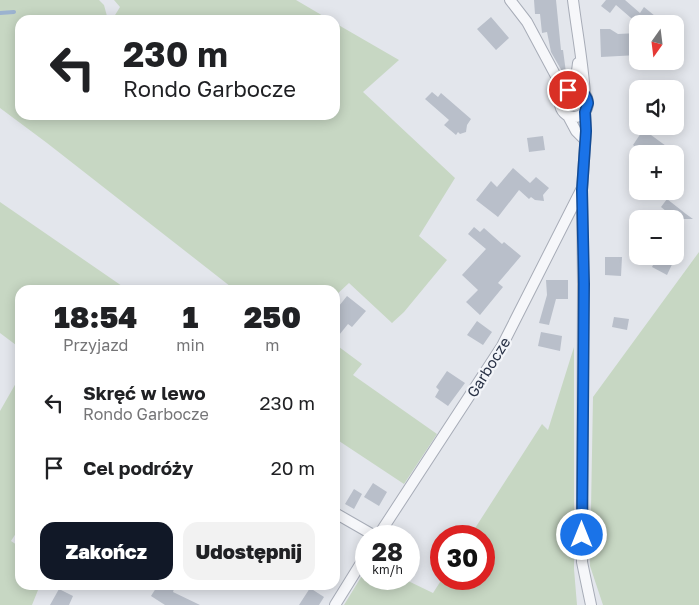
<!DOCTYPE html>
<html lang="pl">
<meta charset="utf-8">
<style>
body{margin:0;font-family:"Golos Text",sans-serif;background:#f2f2f2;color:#202124;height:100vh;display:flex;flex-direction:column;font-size:19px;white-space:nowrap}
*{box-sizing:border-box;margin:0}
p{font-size:16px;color:#757577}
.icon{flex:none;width:28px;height:28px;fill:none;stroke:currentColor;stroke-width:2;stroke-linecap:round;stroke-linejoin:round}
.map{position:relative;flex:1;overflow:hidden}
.side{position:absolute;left:15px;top:285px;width:325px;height:305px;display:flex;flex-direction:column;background:#fff;border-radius:15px;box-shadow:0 2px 12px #0003}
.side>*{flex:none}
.hud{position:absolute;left:15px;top:15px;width:325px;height:105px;border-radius:15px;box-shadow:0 2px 12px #0003;background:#fff;color:#202124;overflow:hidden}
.needle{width:32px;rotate:194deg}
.buttons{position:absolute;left:629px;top:15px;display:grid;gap:10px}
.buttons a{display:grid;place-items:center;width:55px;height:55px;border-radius:10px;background:#fff;box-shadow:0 2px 12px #0003;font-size:25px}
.speed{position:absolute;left:355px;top:525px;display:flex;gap:10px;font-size:25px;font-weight:700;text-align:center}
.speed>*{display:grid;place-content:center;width:65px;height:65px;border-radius:50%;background:#fff;box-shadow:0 2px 12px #0003;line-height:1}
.speed small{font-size:12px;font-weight:400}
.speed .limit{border:8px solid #d22;background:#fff;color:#111}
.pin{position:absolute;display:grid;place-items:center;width:42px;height:42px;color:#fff;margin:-21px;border:2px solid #fff;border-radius:50%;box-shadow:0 1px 5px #0007}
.me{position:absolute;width:55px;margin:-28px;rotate:0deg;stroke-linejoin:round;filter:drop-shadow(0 0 4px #0008)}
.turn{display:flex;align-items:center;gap:18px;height:105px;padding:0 25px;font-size:22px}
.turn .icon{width:65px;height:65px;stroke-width:2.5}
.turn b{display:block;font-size:35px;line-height:42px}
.eta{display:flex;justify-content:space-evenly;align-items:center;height:85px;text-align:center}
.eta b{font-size:30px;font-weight:800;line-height:35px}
.action{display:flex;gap:10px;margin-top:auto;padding:10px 25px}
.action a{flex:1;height:58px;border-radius:15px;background:#111827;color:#fff;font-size:20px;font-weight:800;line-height:58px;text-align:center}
.action a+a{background:#f2f2f2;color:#202124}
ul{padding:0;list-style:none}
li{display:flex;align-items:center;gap:15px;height:65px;padding:0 25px}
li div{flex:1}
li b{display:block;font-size:19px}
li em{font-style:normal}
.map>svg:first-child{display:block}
.green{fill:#c7d7c3}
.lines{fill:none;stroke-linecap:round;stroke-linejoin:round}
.stream{stroke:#9bb2cf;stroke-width:4}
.building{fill:#b9bfca}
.minor-casing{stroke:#a7acb7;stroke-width:12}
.minor{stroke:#f6f7fa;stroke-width:10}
.route-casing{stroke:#114b97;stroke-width:12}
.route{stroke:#1a73e8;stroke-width:9}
.labels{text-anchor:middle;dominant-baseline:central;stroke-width:4.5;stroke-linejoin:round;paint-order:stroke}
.street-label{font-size:15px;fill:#293246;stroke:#f3f5f9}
</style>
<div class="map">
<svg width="699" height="605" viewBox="0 0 699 605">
<rect width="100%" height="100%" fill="#e3e6ec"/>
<path class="green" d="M0 0H99L104 5 108 20H20V115H335V23L399 60 363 92 455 178 419 236 447 260 404 312 392 323 349 283 335 296V290H235L47 143 0 108Z
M114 0H296L330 20H112L120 7Z
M0 202 122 286 128 290H20V348L0 333Z
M699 252V605H603L590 566 593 397Z
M335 344 362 364 353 375 437 434 404 484 336 439 335 440Z
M574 347V569L577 605H344L366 569V579H404L433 593 442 579H484V536H470L542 424 548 430Z
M20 376V527L11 541 20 547V585H40L32 605H0V411Z"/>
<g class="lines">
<path class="stream" d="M0 13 14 12"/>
</g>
<path class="building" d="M534 0H556L561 50H563L567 80 551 52 547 32 542 33 540 14H535Z
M606 0H625L640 13 644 7 655 16 650 24H638L616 5 610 13 601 6Z
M491 17 509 38 496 50 477 29Z
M600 29H610L618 34 638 33V55L601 57Z
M432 92 438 97 441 93 471 119 467 125 466 132 460 134 458 132 456 135 444 125 449 120 425 99Z
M643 130 651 135 677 154H646L633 145Z
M543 136 545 150 529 152 527 138Z
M513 168 530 183 536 177 549 188 543 195 544 201 535 200 531 197 529 199 519 190 498 217 476 200 491 181 497 187Z
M667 199 686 214 693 219H682L675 228V219H659L666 211 661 207Z
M474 227 480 232 484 228 502 244 504 242 521 256 498 283 503 287 480 315 466 302 478 290 462 275 486 249 468 234Z
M658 256H676L667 275 652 267Z
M605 257H622L621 276 605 275Z
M546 280H568V299H556L549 325 539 323 547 295Z
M347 296 366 311 352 327 348 324 335 340V311Z
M614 317 629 319 627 330 612 327Z
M477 321 492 332 483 345 467 335Z
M541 332 562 336 560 351 538 346Z
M447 371 465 383 448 406 435 397 439 390 436 387Z
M373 483 387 492 379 506 364 497Z
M354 489 362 494 354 509 345 504Z
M158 585H167L174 589 173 592 200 605H165L151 596Z
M310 588 324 597 319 605H299Z
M59 589 73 596 69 605H50Z"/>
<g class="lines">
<g class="minor-casing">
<path id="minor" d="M510 0 527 22 565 93
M573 0C577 32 583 63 585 95
M572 89 576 79 578 63
M560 103a14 14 0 1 1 28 0a14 14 0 1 1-28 0Z
M585 112 586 131 582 190 583 284 582 562 591 605
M568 116 576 131 584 139
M335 513 375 536
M378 536 502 346 581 190
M335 605 366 555"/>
</g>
<use href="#minor" class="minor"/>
</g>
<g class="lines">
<g class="route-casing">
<path id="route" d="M568 90 576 89 583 92 587 99 588 103 585 112 586 131 582 190 584 284 582 535"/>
</g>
<use href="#route" class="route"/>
</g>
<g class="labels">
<g class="street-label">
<text transform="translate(488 367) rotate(-58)">Garbocze</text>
</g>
</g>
</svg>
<div class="buttons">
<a><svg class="needle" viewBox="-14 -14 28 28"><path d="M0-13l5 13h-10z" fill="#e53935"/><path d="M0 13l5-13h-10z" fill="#757577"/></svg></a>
<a><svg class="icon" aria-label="sound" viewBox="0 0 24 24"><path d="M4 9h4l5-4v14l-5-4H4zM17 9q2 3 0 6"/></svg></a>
<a>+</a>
<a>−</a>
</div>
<div class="speed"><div>28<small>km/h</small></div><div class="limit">30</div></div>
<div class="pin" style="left:568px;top:90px;background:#d93025"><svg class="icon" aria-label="arrive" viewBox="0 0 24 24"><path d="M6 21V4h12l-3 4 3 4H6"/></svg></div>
<svg class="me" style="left:582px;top:535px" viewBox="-20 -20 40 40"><circle r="17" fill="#1a73e8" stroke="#fff" stroke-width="3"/><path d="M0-11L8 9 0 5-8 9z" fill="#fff"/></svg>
<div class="hud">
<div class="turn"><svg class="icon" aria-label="left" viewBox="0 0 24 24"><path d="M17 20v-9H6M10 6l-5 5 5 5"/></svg><div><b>230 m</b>Rondo Garbocze</div></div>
</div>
<section class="side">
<div class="eta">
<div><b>18:54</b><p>Przyjazd</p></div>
<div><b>1</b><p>min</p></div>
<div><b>250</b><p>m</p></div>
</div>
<ul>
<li><svg class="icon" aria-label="left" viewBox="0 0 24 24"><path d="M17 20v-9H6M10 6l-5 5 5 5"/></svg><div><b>Skręć w lewo</b><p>Rondo Garbocze</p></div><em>230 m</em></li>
<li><svg class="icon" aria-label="arrive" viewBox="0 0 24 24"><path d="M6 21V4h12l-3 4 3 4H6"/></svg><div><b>Cel podróży</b></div><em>20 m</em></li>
</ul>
<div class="action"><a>Zakończ</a><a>Udostępnij</a></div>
</section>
</div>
